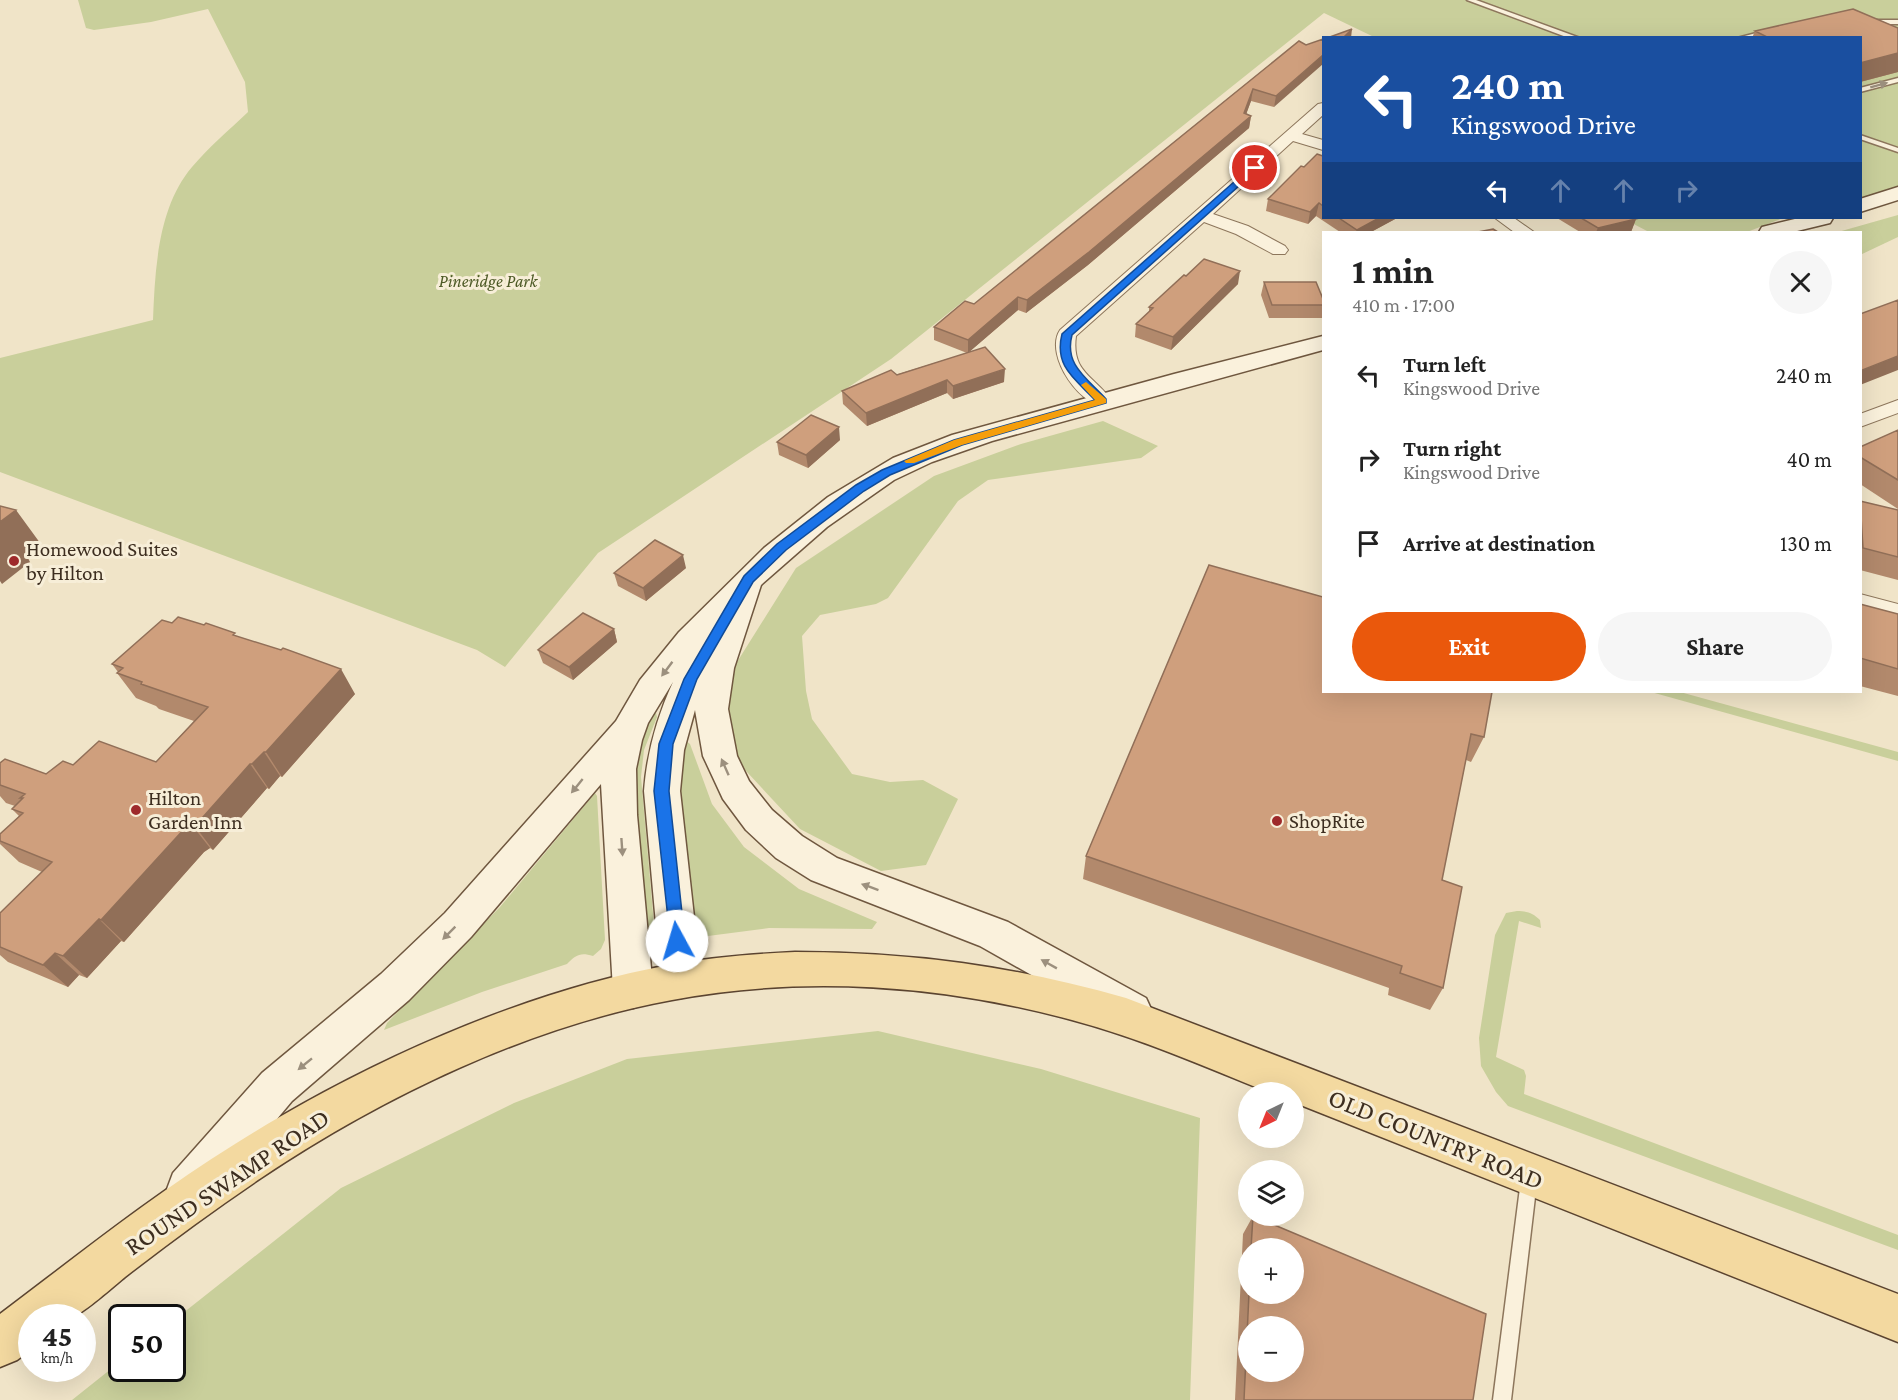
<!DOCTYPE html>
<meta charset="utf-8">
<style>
body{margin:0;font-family:"Crimson Pro",serif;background:#f6f6f6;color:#222;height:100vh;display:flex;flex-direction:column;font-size:22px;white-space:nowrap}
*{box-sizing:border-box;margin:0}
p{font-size:20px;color:#767676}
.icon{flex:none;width:33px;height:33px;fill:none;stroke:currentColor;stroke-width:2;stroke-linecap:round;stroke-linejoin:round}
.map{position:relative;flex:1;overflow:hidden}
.sheet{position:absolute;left:1322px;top:231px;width:540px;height:462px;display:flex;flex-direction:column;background:#fff;border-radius:0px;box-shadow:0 6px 24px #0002}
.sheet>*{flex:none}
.hud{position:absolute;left:1322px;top:36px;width:540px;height:183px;border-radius:0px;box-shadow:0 6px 24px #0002;background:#1a4fa0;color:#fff;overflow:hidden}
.needle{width:39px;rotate:223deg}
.controls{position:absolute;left:1238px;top:1082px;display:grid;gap:12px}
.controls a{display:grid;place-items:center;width:66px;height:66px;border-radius:50%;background:#fff;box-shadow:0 6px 24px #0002;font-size:30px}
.speed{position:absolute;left:18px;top:1304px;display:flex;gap:12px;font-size:30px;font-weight:700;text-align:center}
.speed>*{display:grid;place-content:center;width:78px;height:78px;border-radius:50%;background:#fff;box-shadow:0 6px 24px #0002;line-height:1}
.speed small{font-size:15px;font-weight:400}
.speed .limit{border:3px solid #111;border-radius:9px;background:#fff;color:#111}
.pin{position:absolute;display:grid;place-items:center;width:51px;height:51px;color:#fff;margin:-26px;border:3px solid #fff;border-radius:50%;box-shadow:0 2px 6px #0007}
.me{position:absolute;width:66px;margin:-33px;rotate:354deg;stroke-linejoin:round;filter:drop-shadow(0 0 4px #0008)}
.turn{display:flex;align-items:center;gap:21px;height:126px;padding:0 30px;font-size:27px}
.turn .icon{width:78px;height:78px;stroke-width:2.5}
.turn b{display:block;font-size:42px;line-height:51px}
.lanes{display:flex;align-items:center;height:57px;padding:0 30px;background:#0003;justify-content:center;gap:30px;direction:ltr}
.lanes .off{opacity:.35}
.round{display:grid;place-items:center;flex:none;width:63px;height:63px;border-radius:32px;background:#f6f6f6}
.headline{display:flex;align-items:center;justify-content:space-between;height:102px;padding:0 30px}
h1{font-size:36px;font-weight:700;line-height:45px}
.action{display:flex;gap:12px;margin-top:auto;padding:12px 30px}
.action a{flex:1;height:69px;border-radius:36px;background:#ea580c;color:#fff;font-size:24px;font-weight:700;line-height:69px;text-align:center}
.action a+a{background:#f6f6f6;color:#222}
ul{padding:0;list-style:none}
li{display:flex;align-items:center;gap:18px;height:84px;padding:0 30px}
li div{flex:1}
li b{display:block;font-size:22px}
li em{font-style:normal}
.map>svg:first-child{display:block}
.green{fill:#c9cf9b}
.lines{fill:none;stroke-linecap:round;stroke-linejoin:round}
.lane-casing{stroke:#8d765c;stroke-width:3}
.street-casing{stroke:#8d765c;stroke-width:2}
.secondary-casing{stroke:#6f573f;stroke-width:3}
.primary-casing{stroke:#5b4430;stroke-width:3}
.lane{fill:#faf1dc;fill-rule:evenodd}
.street{fill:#faf1dc;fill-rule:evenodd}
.secondary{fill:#faf1dc;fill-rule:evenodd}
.primary{fill:#f3d9a0;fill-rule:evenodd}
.wall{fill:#b2896c;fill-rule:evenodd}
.shaded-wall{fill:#916f58}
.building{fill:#cf9f7d;stroke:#916f58;stroke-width:1.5;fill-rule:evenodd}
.oneway{fill:#9c907e}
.route{fill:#1a73e8;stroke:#114b97;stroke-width:1.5}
.slow{fill:#f59e0b}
.poi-dot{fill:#9e2a2b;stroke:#f7eed8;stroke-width:2}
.labels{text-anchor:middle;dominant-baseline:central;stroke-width:6;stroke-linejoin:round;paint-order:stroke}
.far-park-label{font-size:18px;font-style:italic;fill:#4d5a26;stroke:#f7eed8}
.poi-label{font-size:21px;fill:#3d2e20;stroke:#f7eed8;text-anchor:start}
.near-street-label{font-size:26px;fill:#3d2e20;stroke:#f7eed8}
</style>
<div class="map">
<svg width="1898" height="1400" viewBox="0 0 1898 1400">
<rect width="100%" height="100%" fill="#f0e4c8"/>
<path class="green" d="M78 0H1898V189L1860 201V38L1374 37 1324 13 891 359 598 553 505 667 477 650 0 472V358L153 320C155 269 158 207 192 167 209 147 229 130 248 112L245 82 208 9 151 22 94 30 86 28Z
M1898 215V237L1860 255V232H1838Z
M1622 218H1810L1794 223 1783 218 1747 232H1649Z
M1103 421 1158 446 1141 458 988 480 958 501 888 598 876 604 820 615 802 636 806 691 812 719 852 774 890 782 923 780 958 799 926 865 881 871 800 829 733 757 722 686 796 568 934 476 1021 444Z
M1651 692H1680L1898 752V761Z
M656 713 657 717 644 750 641 777 655 936 651 941 648 940 633 779 637 744 652 715Z
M686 741 690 744 712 804 744 847 799 889 877 922 872 929 769 928 708 936 697 933 692 924 678 778Z
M595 793 597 796 605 940 601 949 593 956C580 952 576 955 567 964L482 992 384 1030 387 1023 500 907Z
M1517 911C1528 911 1533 913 1540 920L1541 928 1519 921 1496 1057 1524 1070 1526 1076 1524 1094 1898 1235V1250L1508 1106 1496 1092 1481 1066 1479 1038 1495 935 1506 913Z
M878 1031 1041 1069 1200 1118 1190 1400H72L121 1361 122 1368H172L173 1321 341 1188 514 1103 627 1059Z"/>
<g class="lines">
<g class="lane-casing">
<path id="lane" d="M1467 0H1476L1580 38H1569Z
M1898 20V24H1871L1868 22 1871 20Z
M1768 30 1770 31V33L1751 38H1737Z
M1898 78V82L1860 92V88Z
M1860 135 1898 148V152L1860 139Z
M1529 1172 1535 1174 1537 1180 1511 1400H1493L1521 1180 1523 1174Z"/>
</g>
<g class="street-casing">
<path id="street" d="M1323 103V115L1302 134 1323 140V150L1293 141 1213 214 1248 226 1285 246 1288 250 1285 254H1273L1236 234 1204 222 1076 336C1071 373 1095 376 1112 401L1109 405C1083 412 1043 355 1060 330L1318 104Z
M1495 218H1514L1534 232H1514Z
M1898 400V413L1860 427V414Z
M1860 594 1898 604V620L1860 610Z"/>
</g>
<g class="secondary-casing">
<path id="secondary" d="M1898 187V200L1860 212V199Z
M1799 218H1833L1830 223 1793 232H1759L1762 227Z
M1323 336V350L992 441 932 462 894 480 827 527 761 585 734 668 728 709 737 756 749 781 772 810 802 836 837 858 1008 922 1146 998 1152 1011 1146 1024 1132 1029 1118 1024 980 946 811 880 776 858 746 830 723 799 703 756 695 710 684 750 680 791 701 980 695 993 681 998 667 993 661 980 644 791C647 752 657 717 673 682L648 723 642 740 636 769 637 815 653 990 647 1003 633 1008 619 1003 613 990 601 784 471 937 409 1000 292 1101 205 1205 189 1211 173 1205 167 1189 173 1173 262 1073 381 974 445 913 616 721 640 680 679 632 764 548 828 497 893 458 952 435 1174 374Z"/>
</g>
<g class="primary-casing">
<path id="primary" d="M795 952C912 952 1013 966 1126 998L1898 1294V1342L1293 1102V1092H1268C1203 1066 1140 1038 1072 1020 943 985 804 975 672 1000 529 1026 382 1097 261 1178 215 1209 170 1242 125 1277 115 1285 83 1314 72 1317 60 1320 44 1317 32 1317V1349L17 1360 0 1367V1314C77 1256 153 1195 235 1144 362 1064 521 992 669 965 711 957 753 954 795 952Z"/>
</g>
<use href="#lane" class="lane"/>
<use href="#street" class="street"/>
<use href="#secondary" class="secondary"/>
<use href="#primary" class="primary"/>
</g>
<path class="wall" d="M1853 9 1898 28V72L1860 82V38H1752L1755 31Z
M1299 41 1274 107 1251 101 1246 114 1251 116 1249 128 1088 265 1026 313 1018 310 969 352 1004 382 953 399 947 393 867 426 843 404 842 391 967 353 934 340V327L974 304Z
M1323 156V218H1397L1371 232H1340L1316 216 1308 224 1266 211 1268 199 1304 167Z
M1557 218H1633L1636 219 1631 232H1580Z
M1186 276 1238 284 1171 350 1135 337 1136 324 1149 312V307Z
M1264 282 1323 299 1322 318H1269L1261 295Z
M1898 430V509L1860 484V447Z
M840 440 808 468 779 455 777 442Z
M1860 501 1898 510V580L1860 570Z
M1209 565 1484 737 1471 762 1466 760 1442 880 1443 988 1430 1010 1388 995 1389 988 1083 879 1086 856Z
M686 568 646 601 618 586 614 573Z
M1860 604 1898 614V696L1860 686Z
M172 623 237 636 355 694 282 777 280 776 269 789 267 788 213 850 210 848 204 852 124 942 121 941 87 978 79 975 68 987 8 962 0 955V913L42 872 19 862 0 844V834L19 816 12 809 15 806 6 803 0 796V763L46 774 73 765 156 762 194 721 159 709 156 706 136 698 117 673 118 672 112 664Z
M614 629 617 642 573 680 543 663 538 650Z
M1253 1216 1486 1314 1473 1400H1235L1243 1234ZM1248 1248H1293V1293H1248ZM1248 1326H1293V1371H1248Z"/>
<path class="shaded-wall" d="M1352 29 1351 38H1343Z
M1898 53V72L1860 82V63Z
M1323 55V64L1274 107 1276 96Z
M1253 89 1251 101 1243 123 1251 116 1249 128 1088 265 1026 313 1027 300 1244 113Z
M1319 203 1316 216 1308 224 1310 212Z
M1379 218H1397L1371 232H1356L1357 230Z
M1636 219 1631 232H1596L1598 228Z
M1240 271 1238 284 1171 350 1173 337Z
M1018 297V310L968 353V340Z
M1898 356V370L1860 385V371Z
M1005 369 1004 382 953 399V386Z
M947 380V393L867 426 866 413Z
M839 427 840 440 808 468 806 455Z
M16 510 43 547 28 558 30 562 2 584 0 581V522Z
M683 555 686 568 646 601 643 588Z
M614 629 617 642 573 680 569 667Z
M341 669 355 694 282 777 266 752Z
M264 752 280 776 269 789 252 764Z
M250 764 267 788 213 850 195 826Z
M191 824 210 848 204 852 124 942 101 920 185 828Z
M99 919 121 941 87 978 63 956Z
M55 953 79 975 68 987 43 965Z"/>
<path class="building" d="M1853 9 1898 28V53L1860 63V38H1769L1755 31Z
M1352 29 1343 38H1327Z
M1323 39V55L1276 96 1253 89 1244 113 1251 116 1089 252 1027 300 1018 297 968 340 934 327 965 301 974 304 1299 41 1306 45Z
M1317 154 1323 156V206L1319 203 1310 212 1268 199 1301 166 1304 167Z
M1339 218H1379L1357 230Z
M1581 218H1633L1636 219 1598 228Z
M1493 229 1498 232H1478Z
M1204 259 1240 271 1173 337 1136 324 1153 308 1149 307 1184 275 1186 276Z
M1264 282H1316L1323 299V305H1272Z
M1898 300V356L1860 371V314Z
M985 347 1005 369 953 386 947 380 866 413 842 391 891 370 897 375Z
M811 415 839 427 806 455 777 442Z
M1898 430V480L1860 457V447Z
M1860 501 1898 510V557L1863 548Z
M0 506 16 510 0 522Z
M655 540 683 555 643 588 614 573Z
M1209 565 1323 597V692H1492L1484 737 1471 734 1442 880 1462 887 1443 988 1400 973 1402 966 1086 856Z
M1860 604 1898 614V669L1860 658Z
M583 613 614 629 569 667 538 650Z
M178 617 204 625 206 623 235 633 233 635 281 650 283 648 341 669 266 752H264L252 764H250L195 826 191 824 185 828 101 920 99 919 63 956 55 953 43 965 0 947V913L52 862 0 841V834L23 813 12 809 23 798H20L25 794 0 785V763L5 759 46 774 63 761 73 765 99 741 156 762 208 707 141 684 142 682 117 673 123 668 112 664 162 620 172 623Z
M1253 1216 1486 1314 1473 1400H1244L1249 1293H1293V1248H1251ZM1248 1326H1293V1371H1248Z"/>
<defs><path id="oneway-solid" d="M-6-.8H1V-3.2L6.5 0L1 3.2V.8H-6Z" transform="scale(1.5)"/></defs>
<g class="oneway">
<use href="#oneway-solid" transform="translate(1879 85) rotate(-15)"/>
<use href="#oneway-solid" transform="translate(667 669) rotate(127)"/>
<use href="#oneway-solid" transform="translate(725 767) rotate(-114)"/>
<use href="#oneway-solid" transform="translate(577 786) rotate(129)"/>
<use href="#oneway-solid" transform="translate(622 847) rotate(86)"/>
<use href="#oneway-solid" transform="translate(870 887) rotate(-160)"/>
<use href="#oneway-solid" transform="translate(449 933) rotate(135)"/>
<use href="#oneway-solid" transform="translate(1049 964) rotate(-151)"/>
<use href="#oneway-solid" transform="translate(305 1064) rotate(141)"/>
</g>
<path class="route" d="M1252 166 1259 168 1072 335C1064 365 1087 378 1106 399V403L962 445 890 475 864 491 786 550 753 582 697 679 673 744 669 791 685 941 682 946 677 948 671 946 654 791 659 744 684 679 744 576 777 544 856 485 882 470 954 440 1095 400C1074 378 1054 366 1062 334Z"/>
<path class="slow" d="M1086 382 1106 399V403L962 445 914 463H906L904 461 954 440 1095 400 1081 385Z"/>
<g class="poi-dot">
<circle cx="14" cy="561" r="6"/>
<circle cx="136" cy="810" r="6"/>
<circle cx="1277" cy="821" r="6"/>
</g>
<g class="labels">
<g class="far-park-label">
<text x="488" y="281">Pineridge Park</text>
</g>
<g class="poi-label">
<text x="26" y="549">Homewood Suites<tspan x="26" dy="24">by Hilton</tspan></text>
<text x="148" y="798">Hilton<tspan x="148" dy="24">Garden Inn</tspan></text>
<text x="1289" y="821">ShopRite</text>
</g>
<g class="near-street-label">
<text transform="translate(1436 1139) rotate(22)">OLD COUNTRY ROAD</text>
<text transform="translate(227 1182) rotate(-34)">ROUND SWAMP ROAD</text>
</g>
</g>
</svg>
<div class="controls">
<a><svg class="needle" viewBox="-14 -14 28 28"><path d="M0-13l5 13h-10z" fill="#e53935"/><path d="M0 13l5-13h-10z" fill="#767676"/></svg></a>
<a><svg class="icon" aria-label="layers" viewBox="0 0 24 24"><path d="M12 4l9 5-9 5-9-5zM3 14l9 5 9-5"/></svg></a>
<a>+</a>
<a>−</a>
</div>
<div class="speed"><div>45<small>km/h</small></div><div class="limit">50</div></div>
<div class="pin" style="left:1255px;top:168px;background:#d93025"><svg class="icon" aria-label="arrive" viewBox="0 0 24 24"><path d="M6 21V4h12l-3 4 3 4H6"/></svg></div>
<svg class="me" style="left:677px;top:941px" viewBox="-20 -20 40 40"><circle r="19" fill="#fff"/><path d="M0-13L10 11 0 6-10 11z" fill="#1a73e8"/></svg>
<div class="hud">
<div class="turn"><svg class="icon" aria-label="left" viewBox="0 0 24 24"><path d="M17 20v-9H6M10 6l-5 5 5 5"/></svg><div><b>240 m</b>Kingswood Drive</div></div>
<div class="lanes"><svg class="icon" aria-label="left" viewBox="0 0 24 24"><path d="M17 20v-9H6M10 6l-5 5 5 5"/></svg><svg class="icon off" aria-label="ahead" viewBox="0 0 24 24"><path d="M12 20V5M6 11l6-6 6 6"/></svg><svg class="icon off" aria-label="ahead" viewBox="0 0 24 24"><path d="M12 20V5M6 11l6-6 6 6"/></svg><svg class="icon off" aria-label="right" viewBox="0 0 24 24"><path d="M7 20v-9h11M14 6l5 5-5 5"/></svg></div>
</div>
<section class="sheet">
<div class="headline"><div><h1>1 min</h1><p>410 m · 17:00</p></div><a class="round"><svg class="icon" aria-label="close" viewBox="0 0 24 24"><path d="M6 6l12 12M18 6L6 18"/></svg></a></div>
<ul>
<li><svg class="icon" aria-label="left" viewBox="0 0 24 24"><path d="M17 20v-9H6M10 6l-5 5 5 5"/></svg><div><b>Turn left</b><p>Kingswood Drive</p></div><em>240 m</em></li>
<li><svg class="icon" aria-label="right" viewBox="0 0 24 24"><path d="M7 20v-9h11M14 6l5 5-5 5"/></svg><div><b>Turn right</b><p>Kingswood Drive</p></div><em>40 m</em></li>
<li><svg class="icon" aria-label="arrive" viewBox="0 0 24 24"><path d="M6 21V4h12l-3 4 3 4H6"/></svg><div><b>Arrive at destination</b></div><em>130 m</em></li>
</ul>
<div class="action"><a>Exit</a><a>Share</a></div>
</section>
</div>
